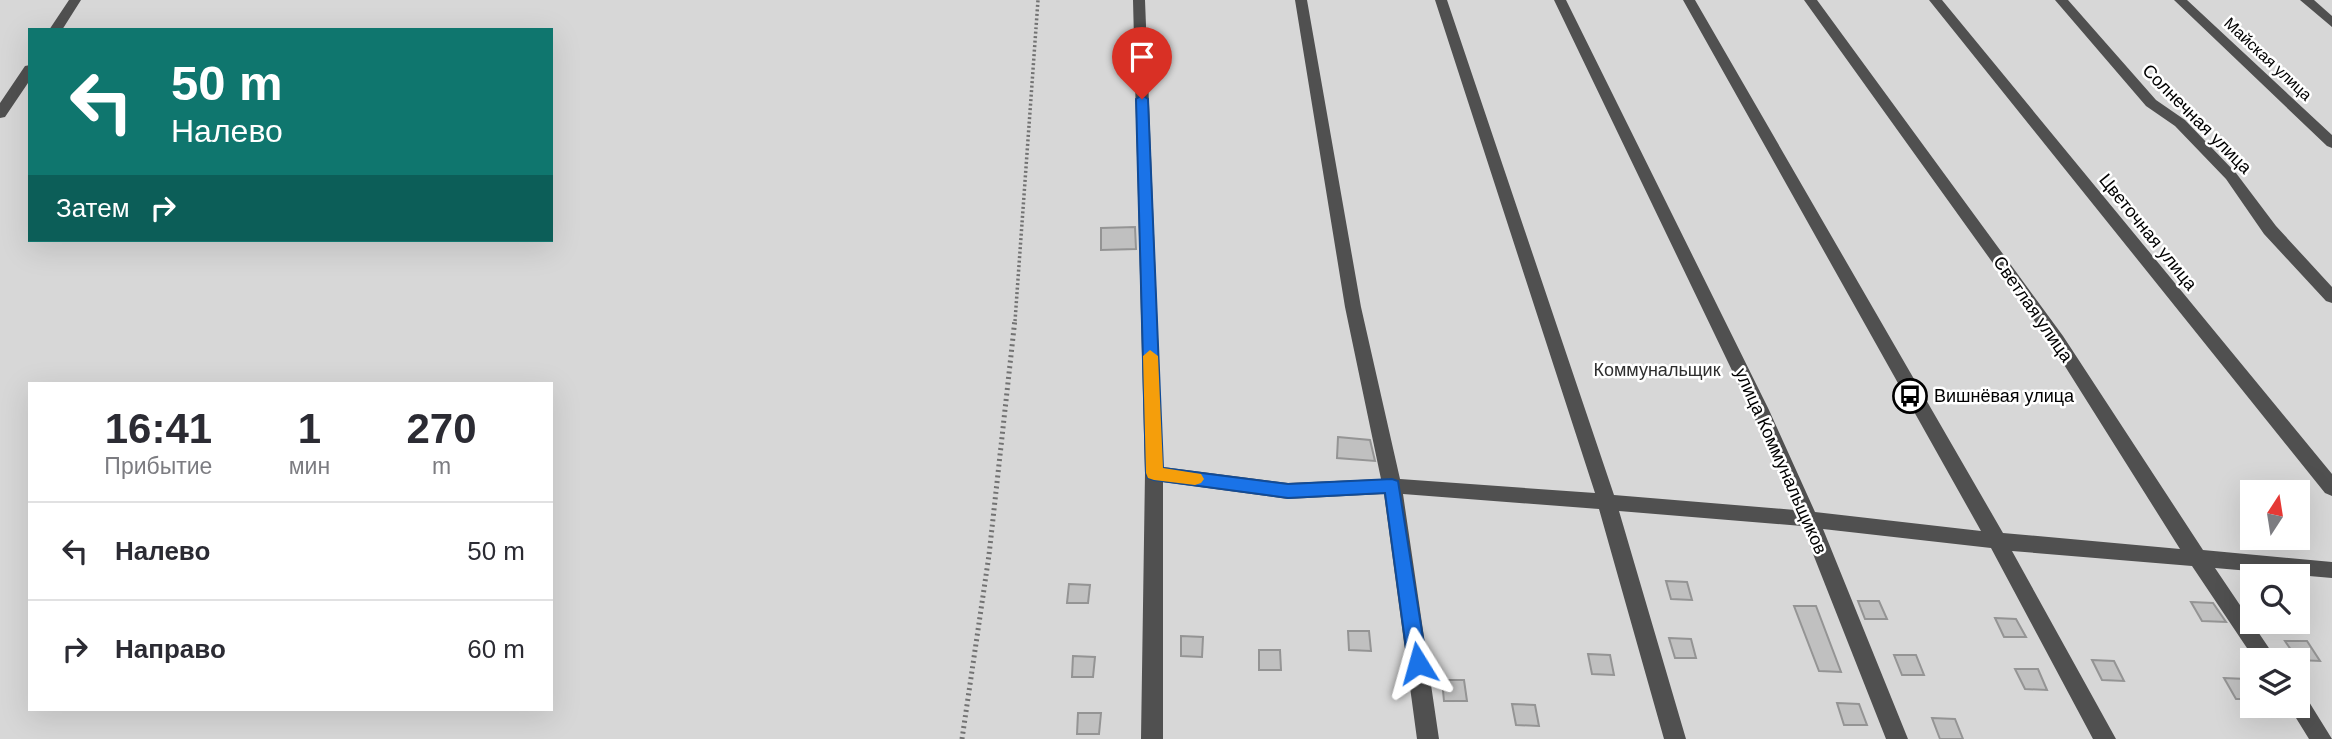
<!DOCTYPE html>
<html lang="ru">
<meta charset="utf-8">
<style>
body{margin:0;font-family:Arial,sans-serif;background:#f2f2f3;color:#2b2b33;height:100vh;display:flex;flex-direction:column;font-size:26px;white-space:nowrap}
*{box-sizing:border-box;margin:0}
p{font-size:23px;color:#7c7c81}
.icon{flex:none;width:38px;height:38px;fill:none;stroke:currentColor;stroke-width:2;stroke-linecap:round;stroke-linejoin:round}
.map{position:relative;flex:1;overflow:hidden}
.drawer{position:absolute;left:28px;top:382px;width:525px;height:329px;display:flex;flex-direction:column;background:#fff;border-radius:0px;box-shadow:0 7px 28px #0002}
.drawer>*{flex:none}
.top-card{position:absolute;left:28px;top:28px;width:525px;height:214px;border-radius:0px;box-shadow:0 7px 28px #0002;background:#0f766e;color:#fff;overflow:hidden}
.needle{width:46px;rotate:12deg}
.fabs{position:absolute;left:2240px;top:480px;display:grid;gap:14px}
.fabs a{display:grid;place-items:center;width:70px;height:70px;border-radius:0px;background:#fff;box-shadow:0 7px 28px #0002;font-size:35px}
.pin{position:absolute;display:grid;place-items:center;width:60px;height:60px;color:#fff;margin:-72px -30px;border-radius:50% 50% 50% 0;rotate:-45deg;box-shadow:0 0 7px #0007}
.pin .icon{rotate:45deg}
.me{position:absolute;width:77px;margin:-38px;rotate:352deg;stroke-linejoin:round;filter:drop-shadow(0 0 5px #0008)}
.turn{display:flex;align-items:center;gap:24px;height:147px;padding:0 28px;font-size:32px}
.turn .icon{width:91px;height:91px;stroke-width:2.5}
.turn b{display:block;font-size:49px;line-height:60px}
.then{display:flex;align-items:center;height:66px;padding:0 28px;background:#0003;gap:14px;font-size:26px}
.eta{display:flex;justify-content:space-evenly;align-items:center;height:119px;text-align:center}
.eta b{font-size:42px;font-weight:700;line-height:49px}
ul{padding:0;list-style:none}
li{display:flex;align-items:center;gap:21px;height:98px;padding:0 28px;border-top:2px solid #e1e1e2}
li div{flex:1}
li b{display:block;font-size:26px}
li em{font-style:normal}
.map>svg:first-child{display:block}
.green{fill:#d7d7d7;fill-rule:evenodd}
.building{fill:#c0c0c0;stroke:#949494;stroke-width:2}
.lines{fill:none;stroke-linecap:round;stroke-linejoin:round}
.path-far1{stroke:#727272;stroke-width:3.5;stroke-dasharray:2 2.5;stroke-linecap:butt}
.path{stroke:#727272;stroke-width:5;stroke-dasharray:2 3.5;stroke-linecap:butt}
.minor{fill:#505050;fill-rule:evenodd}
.route{fill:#1a73e8;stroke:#114b97;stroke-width:2}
.slow{fill:#f59e0b}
.labels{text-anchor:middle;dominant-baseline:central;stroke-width:5;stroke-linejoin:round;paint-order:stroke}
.far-street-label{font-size:16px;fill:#000;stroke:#fff}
.street-label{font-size:18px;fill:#000;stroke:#fff}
.park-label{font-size:18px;fill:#2e2e2e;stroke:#fff}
.poi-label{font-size:18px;fill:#000;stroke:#fff;text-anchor:start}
</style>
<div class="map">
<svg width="2332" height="739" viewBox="0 0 2332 739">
<rect width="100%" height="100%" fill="#fff"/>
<path class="green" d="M0 0H2332V739H0ZM30 30H551V240H30ZM30 383H551V709H30ZM2252 492H2298V537H2252ZM2252 576H2298V621H2252ZM2252 660H2298V705H2252Z"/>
<path class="building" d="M1135 227 1136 249 1101 250V228Z
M1338 437 1370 440 1375 461 1337 458Z
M1666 581 1687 582 1692 600 1671 599Z
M1069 584 1090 585 1088 603H1067Z
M1858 601H1879L1887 619H1865Z
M2191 602 2213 603 2226 622 2202 621Z
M1794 606H1816L1841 672 1819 671Z
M1995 618 2016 619 2026 637H2004Z
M1348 631H1369L1371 651 1349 650Z
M1181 636 1203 637 1202 657 1181 656Z
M1669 638 1691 639 1696 658H1675Z
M2285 641H2307L2320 661 2298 660Z
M1259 650H1280L1281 670H1259Z
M1588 654 1610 655 1614 675 1592 674Z
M1894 655H1916L1924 675H1902Z
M1073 656 1095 657 1093 677H1072Z
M2092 660 2114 661 2124 681 2102 680Z
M2015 669H2038L2047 690 2025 689Z
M2224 678 2246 679 2252 689V699H2236Z
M1442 680H1464L1467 701H1444Z
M1837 703 1859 704 1867 725H1844Z
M1512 704 1535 705 1539 726 1516 725Z
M1078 713H1101L1099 734H1077Z
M1932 718 1955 719 1963 739H1940Z"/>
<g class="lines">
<path class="path-far1" d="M1015 321 1038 0"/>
<path class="path" d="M962 739 989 555 1015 319"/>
<path class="minor" d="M69 0H81L62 30H49Z
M1133 0H1145L1163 467 1288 483 1381 479 1345 307 1295 0H1307L1361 307 1400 479 1595 493 1435 0H1447L1614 495 1795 510 1751 410 1554 0H1566L1769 410 1815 512 1981 531 1683 0H1695L2003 533 2180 549 2051 344 1804 0H1817L2063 336 2203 550 2332 562V578L2215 568 2277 660H2255L2192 566 2012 551 2116 739H2093L1991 548 1823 529 1908 739H1886L1802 526 1619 511 1686 739H1664L1599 509 1403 494 1439 739H1417L1384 494 1288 499 1163 482V739H1141L1145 473Z
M1929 0H1942L2332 474V496L2325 493Z
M2055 0H2068L2156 100 2185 120 2236 173 2276 226 2332 287V303L2326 301 2264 234 2226 179 2175 126 2146 106Z
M2174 0H2187L2332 135V148L2327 146Z
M2300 0H2314L2332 16V27Z
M30 65V80L5 117 0 118V103L25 66Z
M2298 694 2306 697 2332 739H2309L2288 705H2298Z"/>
</g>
<path class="route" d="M1142 95 1148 99 1163 468 1288 484 1392 479 1398 481 1427 663 1424 669 1418 672 1411 669 1408 663 1385 493 1288 498 1154 480 1148 478 1146 473 1136 99Z"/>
<path class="slow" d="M1150 350 1158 356 1163 468 1201 474 1204 479 1201 483 1195 485 1154 480 1148 478 1146 473 1143 356Z"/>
<defs>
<g id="bus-ring" transform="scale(1.75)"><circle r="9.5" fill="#fff" stroke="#000" stroke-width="1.5"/><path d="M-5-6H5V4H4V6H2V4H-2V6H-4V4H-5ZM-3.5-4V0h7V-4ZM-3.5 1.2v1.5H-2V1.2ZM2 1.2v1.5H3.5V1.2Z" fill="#000"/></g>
</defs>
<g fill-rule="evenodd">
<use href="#bus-ring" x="1910" y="396"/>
</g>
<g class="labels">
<g class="far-street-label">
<text transform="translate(2268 59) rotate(43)">Майская улица</text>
</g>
<g class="street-label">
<text transform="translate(2197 119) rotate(45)">Солнечная улица</text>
<text transform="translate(2148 232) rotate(51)">Цветочная улица</text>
<text transform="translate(2033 309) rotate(55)">Светлая улица</text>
<text transform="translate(1781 461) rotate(66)">улица Коммунальщиков</text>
</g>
<g class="park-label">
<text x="1657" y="370">Коммунальщик</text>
</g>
<g class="poi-label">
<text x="1934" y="396">Вишнёвая улица</text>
</g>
</g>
</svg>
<div class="fabs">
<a><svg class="needle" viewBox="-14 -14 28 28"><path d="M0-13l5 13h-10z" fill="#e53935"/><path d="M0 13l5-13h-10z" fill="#7c7c81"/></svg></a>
<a><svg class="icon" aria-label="search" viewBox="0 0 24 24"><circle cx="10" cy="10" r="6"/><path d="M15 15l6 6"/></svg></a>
<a><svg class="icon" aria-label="layers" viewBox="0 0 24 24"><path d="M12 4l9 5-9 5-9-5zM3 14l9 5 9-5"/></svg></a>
</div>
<div class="pin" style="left:1142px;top:99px;background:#d93025"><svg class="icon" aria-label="arrive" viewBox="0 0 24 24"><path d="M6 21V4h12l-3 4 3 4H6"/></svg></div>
<svg class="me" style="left:1418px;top:663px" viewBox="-20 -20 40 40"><path d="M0-17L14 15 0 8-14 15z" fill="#1a73e8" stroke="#fff" stroke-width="4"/></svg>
<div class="top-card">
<div class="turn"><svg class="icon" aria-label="left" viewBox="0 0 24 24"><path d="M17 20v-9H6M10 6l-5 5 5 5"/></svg><div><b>50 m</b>Налево</div></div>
<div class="then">Затем<svg class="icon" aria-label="right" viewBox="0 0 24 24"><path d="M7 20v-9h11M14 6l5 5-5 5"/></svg></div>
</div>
<section class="drawer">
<div class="eta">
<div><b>16:41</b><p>Прибытие</p></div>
<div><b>1</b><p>мин</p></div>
<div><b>270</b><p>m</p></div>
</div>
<ul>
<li><svg class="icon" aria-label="left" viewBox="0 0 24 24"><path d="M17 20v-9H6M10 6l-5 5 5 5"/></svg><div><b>Налево</b></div><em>50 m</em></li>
<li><svg class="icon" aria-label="right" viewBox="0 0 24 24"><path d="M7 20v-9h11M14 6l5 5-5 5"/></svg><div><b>Направо</b></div><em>60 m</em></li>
</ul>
</section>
</div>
